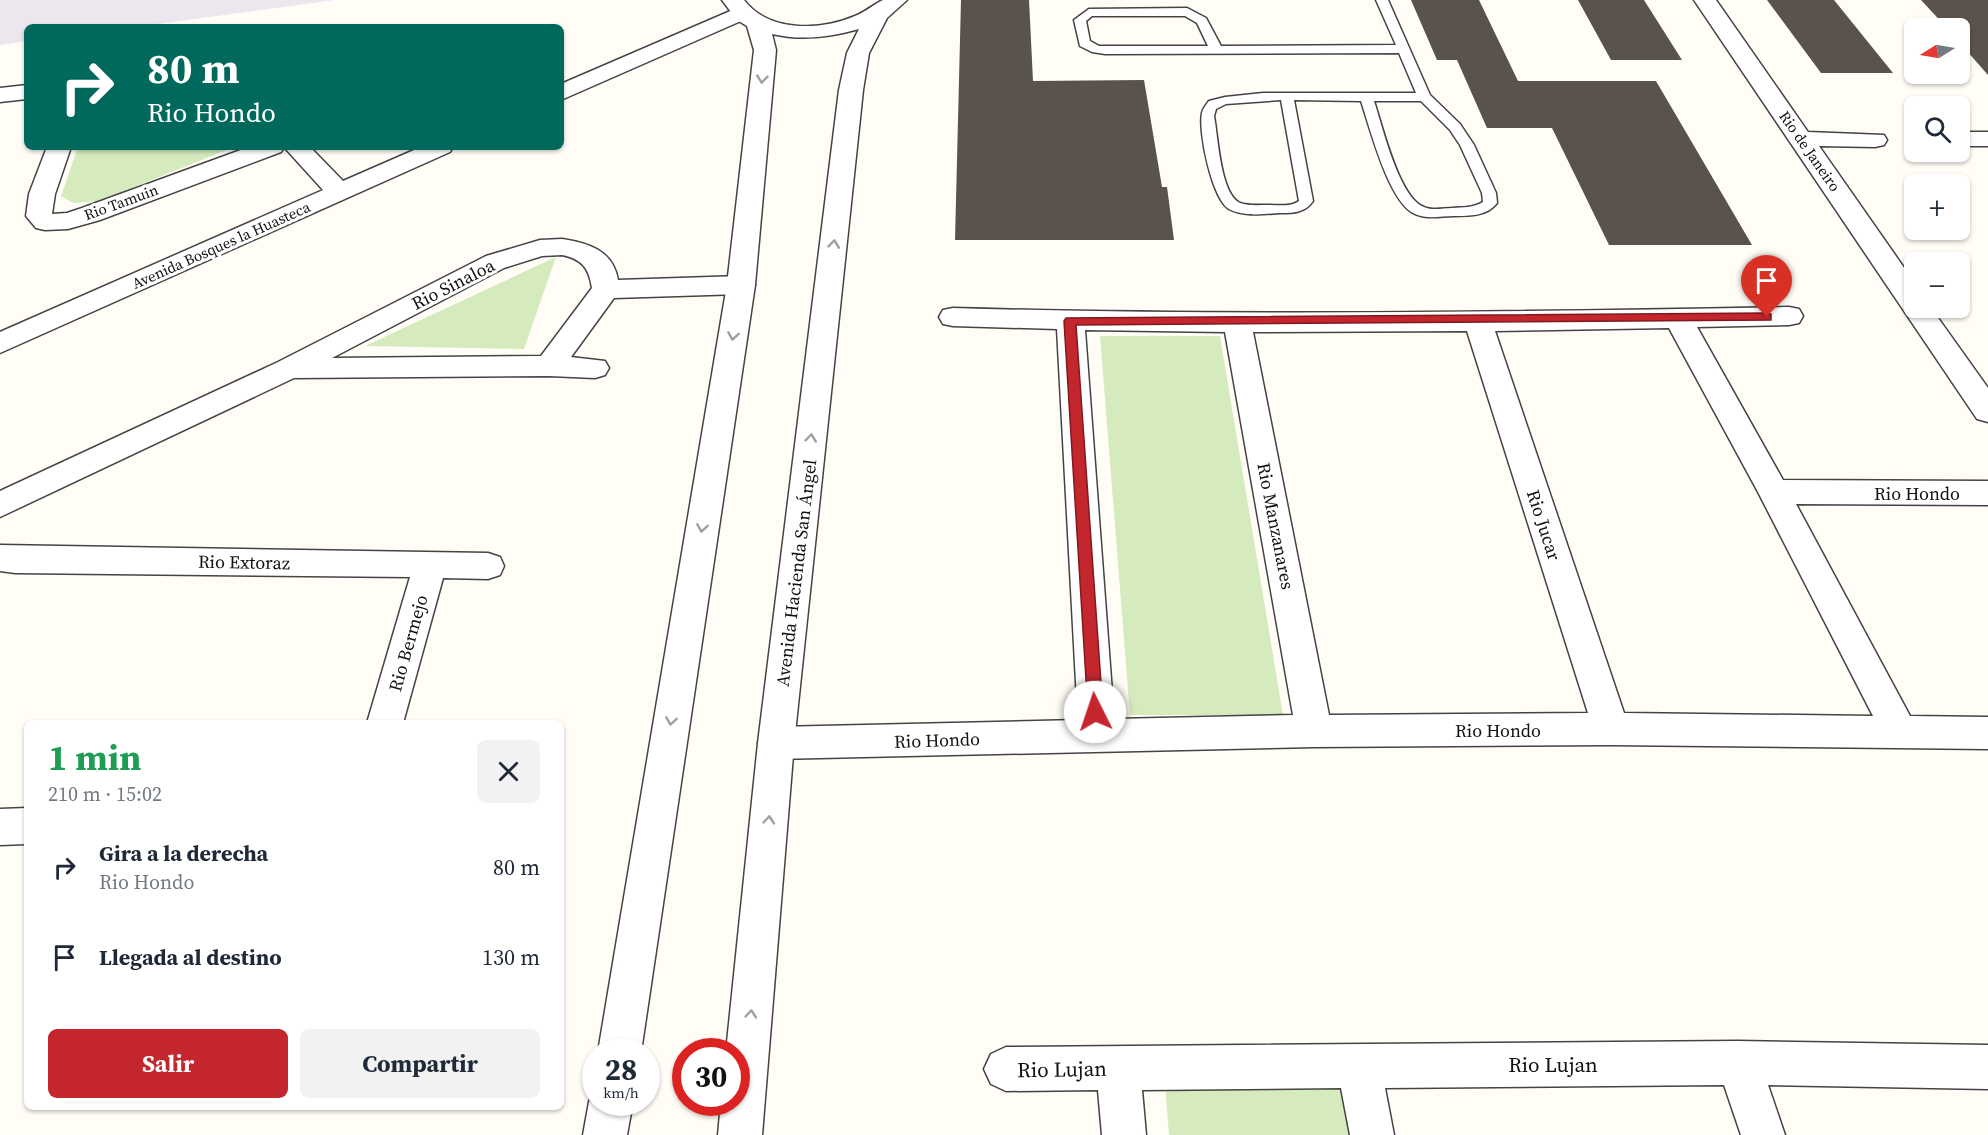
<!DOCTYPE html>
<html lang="es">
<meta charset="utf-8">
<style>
body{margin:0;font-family:"Source Serif 4",serif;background:#f2f2f3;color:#1f2937;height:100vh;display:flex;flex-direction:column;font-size:22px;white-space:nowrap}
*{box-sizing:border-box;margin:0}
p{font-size:20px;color:#747a83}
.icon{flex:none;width:33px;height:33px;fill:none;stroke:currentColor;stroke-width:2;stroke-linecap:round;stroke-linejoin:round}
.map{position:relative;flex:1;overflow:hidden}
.drawer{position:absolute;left:24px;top:720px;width:540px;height:390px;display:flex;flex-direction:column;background:#fff;border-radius:9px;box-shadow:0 2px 4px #0004}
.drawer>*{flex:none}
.hud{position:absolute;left:24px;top:24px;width:540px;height:126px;border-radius:9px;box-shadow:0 2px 4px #0004;background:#00695c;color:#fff;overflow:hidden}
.needle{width:39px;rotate:259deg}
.fabs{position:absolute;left:1904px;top:18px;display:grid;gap:12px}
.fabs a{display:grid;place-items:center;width:66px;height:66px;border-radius:9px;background:#fff;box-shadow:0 2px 4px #0004;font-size:30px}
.speed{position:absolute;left:582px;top:1038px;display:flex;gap:12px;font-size:30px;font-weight:700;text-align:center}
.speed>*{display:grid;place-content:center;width:78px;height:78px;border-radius:50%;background:#fff;box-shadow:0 2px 4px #0004;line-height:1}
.speed small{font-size:15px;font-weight:400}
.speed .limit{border:9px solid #d22;background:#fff;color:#111}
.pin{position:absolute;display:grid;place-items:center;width:51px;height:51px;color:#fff;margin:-62px -26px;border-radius:50% 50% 50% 0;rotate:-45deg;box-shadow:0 0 6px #0007}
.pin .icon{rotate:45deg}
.me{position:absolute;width:66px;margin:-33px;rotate:356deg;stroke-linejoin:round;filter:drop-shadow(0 0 4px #0008)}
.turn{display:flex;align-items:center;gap:21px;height:126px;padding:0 24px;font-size:27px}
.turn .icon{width:78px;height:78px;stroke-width:2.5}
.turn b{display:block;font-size:42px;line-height:51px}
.round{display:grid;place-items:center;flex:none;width:63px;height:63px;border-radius:9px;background:#f2f2f3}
.headline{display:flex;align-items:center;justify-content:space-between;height:102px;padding:0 24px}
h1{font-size:36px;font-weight:700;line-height:45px;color:#1e9e55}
.action{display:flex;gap:12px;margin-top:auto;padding:12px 24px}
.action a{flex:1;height:69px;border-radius:9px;background:#c4262e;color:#fff;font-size:24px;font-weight:700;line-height:69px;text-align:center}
.action a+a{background:#f2f2f3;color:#1f2937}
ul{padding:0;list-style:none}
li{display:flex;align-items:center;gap:18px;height:90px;padding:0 24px}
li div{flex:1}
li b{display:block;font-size:22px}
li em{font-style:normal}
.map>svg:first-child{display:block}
.industrial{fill:#eee6ef}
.green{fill:#d5ebbd}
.building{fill:#5a524d}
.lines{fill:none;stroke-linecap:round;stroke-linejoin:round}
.service-casing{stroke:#444;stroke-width:3}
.minor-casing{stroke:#444;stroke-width:3}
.tertiary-casing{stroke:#444;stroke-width:3}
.service{fill:#fff;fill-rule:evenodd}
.minor{fill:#fff;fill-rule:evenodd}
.tertiary{fill:#fff;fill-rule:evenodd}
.oneway{stroke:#a0a0a0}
.route{fill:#c4262e;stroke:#7f191e;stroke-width:1.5}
.labels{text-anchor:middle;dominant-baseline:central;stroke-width:6;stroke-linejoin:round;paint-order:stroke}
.far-street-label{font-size:15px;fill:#111;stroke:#fff}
.street-label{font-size:18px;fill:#111;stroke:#fff}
.near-street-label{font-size:21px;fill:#111;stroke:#fff}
</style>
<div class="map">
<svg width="1988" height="1135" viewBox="0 0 1988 1135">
<rect width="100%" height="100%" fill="#fffdf5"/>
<path class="industrial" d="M0 0H335L135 27H27V41L0 45Z"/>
<path class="green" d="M78 147H234L99 201 73 203 61 196Z
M556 257 524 349 365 346Z
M1100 336H1220L1283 715H1130Z
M1165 1084H1343L1352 1135H1169Z"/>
<path class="building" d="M961 0H1029L1033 81 1144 80 1162 187H1167L1174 240H955Z
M1411 0H1479L1518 81H1656L1752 245H1609L1552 128H1487L1457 60H1437Z
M1578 0H1644L1682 60H1611Z
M1767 0H1834L1893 73H1821Z
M1921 0H1988V75L1959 42V28H1947Z"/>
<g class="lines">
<g class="service-casing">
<path id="service" d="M1376 0H1388L1430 95 1460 124 1474 145 1496 193 1497 203C1487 216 1470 216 1454 216 1441 216 1425 220 1413 213 1388 199 1370 128 1361 101L1294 100 1313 201C1305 213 1293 213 1280 213 1264 214 1244 217 1229 209 1212 199 1198 131 1202 113 1203 108 1206 105 1209 101L1225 97 1263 93H1416L1399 53 1105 54 1092 52 1080 46 1074 20 1089 9 1187 8 1206 18 1221 46 1396 45ZM1092 16H1185L1197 23 1208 46H1099L1090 41 1086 21ZM1281 100 1299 201C1291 207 1278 205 1268 205 1259 205 1248 206 1240 203 1220 194 1218 136 1214 116L1216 109 1226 104ZM1374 101H1421L1450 130 1460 145 1482 193 1483 202C1473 208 1463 207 1452 208 1443 208 1433 211 1424 207 1399 198 1382 125 1374 101Z"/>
</g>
<g class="minor-casing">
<path id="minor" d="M1694 0H1716L1808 132 1884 135 1887 140 1884 145 1875 147 1819 146 1914 282V308H1931L1988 388V422L1977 419Z
M742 6 750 7 753 12 750 17 561 100V84Z
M27 85V99L0 102V88Z
M1959 132H1988V146H1959Z
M47 147H71L55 194 52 214 67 213 82 208 249 147H310L343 181 421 147H453L450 152 0 353V332L323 190 284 147 281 152 100 220 68 229 45 230 36 228 26 216 29 194Z
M562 239C588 243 613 250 618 280L741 276 751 279 755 285 751 291 741 294 614 298 571 357 605 361 609 368 605 375 595 378 549 376 294 378 0 517V491L278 362 486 256 540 240ZM562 255C582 259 589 268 592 288L541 356 332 358 504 268 542 256Z
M1789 307 1799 309 1803 316 1799 323 1789 325 1697 327 1783 480 1988 481V505L1796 504 1910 716 1988 717V749L1611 745 1314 747 776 759 763 754 758 743 763 732 776 727 1078 720 1057 329 953 326 943 324 939 317 943 310 953 308C1232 316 1510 312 1789 307ZM1669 328 1758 492 1873 716 1624 713 1495 331ZM1085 330 1225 332 1293 715 1114 719ZM1467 331 1588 713 1329 715 1253 332Z
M0 545 488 553 500 557 504 566 500 575 488 579 443 578 403 723H367L410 577 15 573 0 571Z
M27 808V844L0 845V809Z
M1738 1041 1988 1045V1089L1768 1085 1785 1135H1741L1724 1085 1385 1088 1394 1135H1350L1341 1088 1142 1090 1146 1135H1102L1098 1090 1006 1091 991 1084 984 1069 991 1054 1006 1047Z"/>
</g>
<g class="tertiary-casing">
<path id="tertiary" d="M722 0H744C768 32 820 31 855 16 864 13 877 2 883 0 890 0 900 0 907 0L887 18 869 53 863 90 794 743 762 1135H718L721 1102H736V1052H726L758 743 839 90 847 53 859 29C830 37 802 41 772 34L776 50 755 285 641 1052H598L727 285 754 50 747 26 737 20Z
M595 1086 596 1102H633L627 1135H583L589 1102Z"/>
</g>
<use href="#service" class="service"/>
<use href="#minor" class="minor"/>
<use href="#tertiary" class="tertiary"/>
</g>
<defs><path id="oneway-chevron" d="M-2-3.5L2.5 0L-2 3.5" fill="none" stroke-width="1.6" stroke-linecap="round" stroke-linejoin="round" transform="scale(1.5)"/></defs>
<g class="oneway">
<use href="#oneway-chevron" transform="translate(762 79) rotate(96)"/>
<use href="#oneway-chevron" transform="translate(834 244) rotate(-83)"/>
<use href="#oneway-chevron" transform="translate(733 336) rotate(99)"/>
<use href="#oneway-chevron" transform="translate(811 438) rotate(-83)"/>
<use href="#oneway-chevron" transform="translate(702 528) rotate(99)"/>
<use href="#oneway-chevron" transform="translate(671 721) rotate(99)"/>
<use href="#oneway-chevron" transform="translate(769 820) rotate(-85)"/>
<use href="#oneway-chevron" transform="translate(751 1014) rotate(-85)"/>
</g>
<path class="route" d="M1767 313 1771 314V320L1076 325 1103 712 1101 716 1095 718 1090 716 1088 712 1064 321 1066 318Z"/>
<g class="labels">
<g class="far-street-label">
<text transform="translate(1810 151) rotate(55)">Rio de Janeiro</text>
<text transform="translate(121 202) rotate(-20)">Rio Tamuin</text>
<text transform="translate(221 245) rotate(-24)">Avenida Bosques la Huasteca</text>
</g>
<g class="street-label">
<text transform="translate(453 284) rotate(-27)">Rio Sinaloa</text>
<text x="1917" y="493">Rio Hondo</text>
<text transform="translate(1544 525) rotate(72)">Rio Jucar</text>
<text transform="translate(1276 526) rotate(79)">Rio Manzanares</text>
<text transform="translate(244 562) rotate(1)">Rio Extoraz</text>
<text transform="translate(796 573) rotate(-83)">Avenida Hacienda San Ángel</text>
<text transform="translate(408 643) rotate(-74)">Rio Bermejo</text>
<text x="1498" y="730">Rio Hondo</text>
<text transform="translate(937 740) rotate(-2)">Rio Hondo</text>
</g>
<g class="near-street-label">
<text x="1553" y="1064">Rio Lujan</text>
<text transform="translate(1062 1069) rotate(-1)">Rio Lujan</text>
</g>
</g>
</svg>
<div class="fabs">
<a><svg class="needle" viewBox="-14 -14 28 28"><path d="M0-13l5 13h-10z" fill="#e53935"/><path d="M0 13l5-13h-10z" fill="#747a83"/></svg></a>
<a><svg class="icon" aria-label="search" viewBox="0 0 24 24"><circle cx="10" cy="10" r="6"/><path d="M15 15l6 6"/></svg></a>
<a>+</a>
<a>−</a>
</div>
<div class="speed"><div>28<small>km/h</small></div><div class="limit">30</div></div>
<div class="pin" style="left:1767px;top:317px;background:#d93025"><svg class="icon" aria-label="arrive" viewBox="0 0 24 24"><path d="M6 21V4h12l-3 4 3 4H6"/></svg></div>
<svg class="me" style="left:1095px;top:712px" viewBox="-20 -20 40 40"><circle r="19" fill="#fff"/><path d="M0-13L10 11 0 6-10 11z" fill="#c4262e"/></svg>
<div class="hud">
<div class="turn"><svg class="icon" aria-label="right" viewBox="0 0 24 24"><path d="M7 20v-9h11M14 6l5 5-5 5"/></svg><div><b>80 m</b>Rio Hondo</div></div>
</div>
<section class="drawer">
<div class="headline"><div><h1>1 min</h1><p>210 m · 15:02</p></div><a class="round"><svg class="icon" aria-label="close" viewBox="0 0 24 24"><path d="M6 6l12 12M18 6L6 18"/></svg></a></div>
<ul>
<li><svg class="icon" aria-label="right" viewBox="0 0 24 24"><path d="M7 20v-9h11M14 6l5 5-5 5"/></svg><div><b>Gira a la derecha</b><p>Rio Hondo</p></div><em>80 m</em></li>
<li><svg class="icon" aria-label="arrive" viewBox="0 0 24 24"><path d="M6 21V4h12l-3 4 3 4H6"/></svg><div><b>Llegada al destino</b></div><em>130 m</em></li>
</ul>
<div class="action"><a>Salir</a><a>Compartir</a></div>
</section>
</div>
